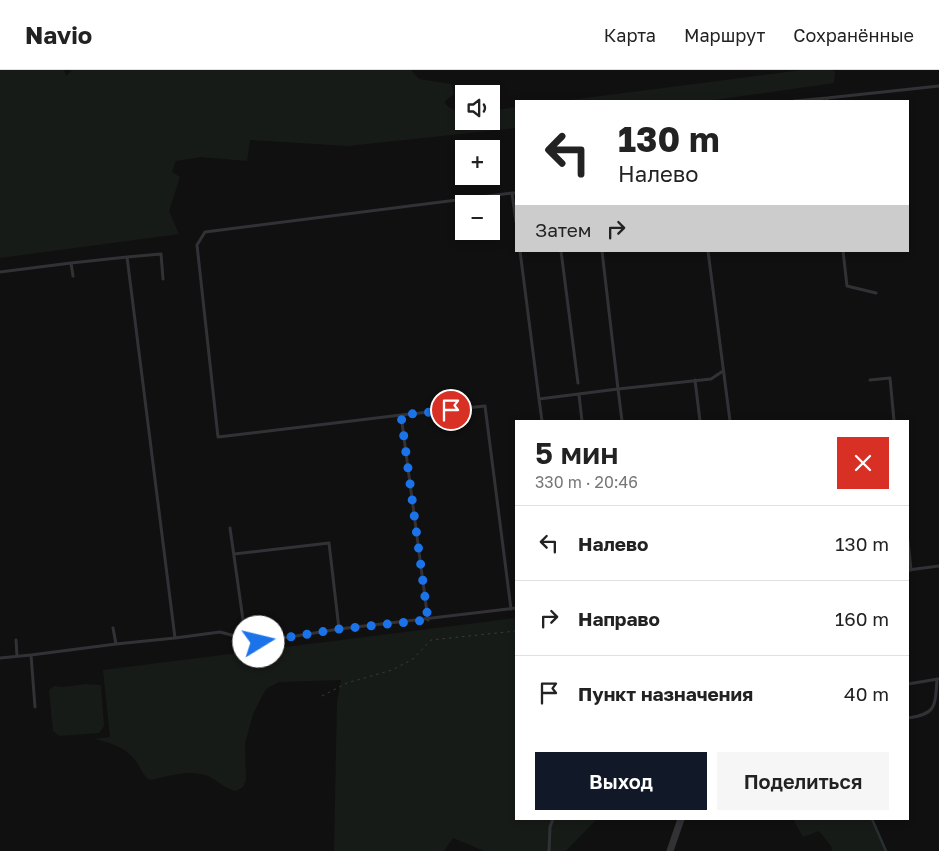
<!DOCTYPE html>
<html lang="ru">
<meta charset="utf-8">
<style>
body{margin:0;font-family:"Golos Text",sans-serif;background:#f6f6f6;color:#222;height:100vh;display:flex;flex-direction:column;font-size:19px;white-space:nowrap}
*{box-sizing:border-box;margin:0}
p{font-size:16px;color:#767676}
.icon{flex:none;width:28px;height:28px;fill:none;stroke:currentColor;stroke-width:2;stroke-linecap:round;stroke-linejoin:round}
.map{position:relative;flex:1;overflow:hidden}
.side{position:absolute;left:515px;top:350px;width:394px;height:400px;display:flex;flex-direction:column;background:#fff;border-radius:0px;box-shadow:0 2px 8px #0003}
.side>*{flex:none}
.hud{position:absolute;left:515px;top:30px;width:394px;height:152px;border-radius:0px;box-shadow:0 2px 8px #0003;background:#fff;color:#222;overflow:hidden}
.tools{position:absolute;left:455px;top:15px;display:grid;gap:10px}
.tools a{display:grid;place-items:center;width:45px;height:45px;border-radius:0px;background:#fff;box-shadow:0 2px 8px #0003;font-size:25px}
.pin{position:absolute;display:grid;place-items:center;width:42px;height:42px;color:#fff;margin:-21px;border:2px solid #fff;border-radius:50%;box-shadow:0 1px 5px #0007}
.me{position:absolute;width:55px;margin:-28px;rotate:81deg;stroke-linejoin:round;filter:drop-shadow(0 0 4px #0008)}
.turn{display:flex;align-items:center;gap:18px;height:105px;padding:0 20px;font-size:22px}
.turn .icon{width:65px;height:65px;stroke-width:2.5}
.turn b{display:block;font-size:35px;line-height:42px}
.then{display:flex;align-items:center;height:48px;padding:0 20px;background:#0003;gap:10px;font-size:19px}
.round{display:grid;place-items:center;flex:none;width:52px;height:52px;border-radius:0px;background:#f6f6f6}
.headline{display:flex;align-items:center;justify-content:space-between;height:85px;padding:0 20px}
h1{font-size:30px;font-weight:600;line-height:38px}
.action{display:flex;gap:10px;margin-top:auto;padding:10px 20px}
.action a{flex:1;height:58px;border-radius:0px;background:#111827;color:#fff;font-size:20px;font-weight:600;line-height:58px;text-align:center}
.action a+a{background:#f6f6f6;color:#222}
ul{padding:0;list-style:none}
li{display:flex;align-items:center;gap:15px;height:75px;padding:0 20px;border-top:1px solid #e0e0e0}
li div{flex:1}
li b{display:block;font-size:19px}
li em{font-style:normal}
header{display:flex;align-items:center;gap:30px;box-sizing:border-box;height:70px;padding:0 25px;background:#fff;border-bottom:1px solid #e0e0e0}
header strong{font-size:24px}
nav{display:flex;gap:28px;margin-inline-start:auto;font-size:18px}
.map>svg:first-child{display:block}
.green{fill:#171b17}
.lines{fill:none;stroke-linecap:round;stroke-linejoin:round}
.stream{stroke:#282f33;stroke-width:2.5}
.path{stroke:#38393d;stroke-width:1;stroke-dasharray:2.5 4;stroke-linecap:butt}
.lane{stroke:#323236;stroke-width:3}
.street{stroke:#323236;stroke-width:7}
.route{stroke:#1a73e8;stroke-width:9;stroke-dasharray:0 16.2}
</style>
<header>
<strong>Navio</strong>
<nav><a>Карта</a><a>Маршрут</a><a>Сохранённые</a></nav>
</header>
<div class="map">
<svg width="939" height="781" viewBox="0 0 939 781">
<rect width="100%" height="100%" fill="#101011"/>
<path class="green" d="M0 0H64L66 6 72 0H411L419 9 451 14 454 24 444 32 450 38 464 44V51H491V41L516 37V58L348 76 250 70 247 91 201 87 176 91 172 102 180 107 169 141 179 164 0 188Z
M802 0H832L835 2 834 13 707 31H562Z
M516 548V749H597L566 781H484L453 768 444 781H334L337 632 341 610 279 612 266 619 253 644 245 674 246 710 243 717 236 721C225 719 219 711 208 706 190 699 169 706 150 710 142 705 141 698 136 691 125 677 111 673 95 669L110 667 103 600Z
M85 614 101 615 104 656 99 663 59 666 53 661 49 620 54 616 63 617Z
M793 749H872L886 781H832L831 776 819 761 803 767Z"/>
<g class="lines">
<path class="stream" d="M872 749 886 781"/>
<path class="path" d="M322 626 347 613 392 600 413 589 431 570 516 561"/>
<path class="lane" d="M794 31 827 28
M827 31V28L939 16
M516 123H512L516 152
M520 181 539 329 618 319 622 351
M561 181 578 313
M602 181 618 319 711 309 723 301
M708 181 730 351
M843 181 847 216 876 223
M0 202 71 193
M73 206 71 193 127 187
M695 310 700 351
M870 310 890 308 894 351
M579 325 582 351
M539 329 542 351
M401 345 218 367 197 175 205 162 512 123
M908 471 911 500
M234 484 329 473 339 559 259 572 245 564
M908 500 939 496
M428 550 401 345 485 336 511 539
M339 559 516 538
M175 568 220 562 235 566 245 564 230 458
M16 570 17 586
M116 574 175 568 127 187 161 184 163 209
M31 585 116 574 113 558
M0 588 31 585 35 637
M908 614 938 609
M908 648C937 644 935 636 937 609
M549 781 550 757 553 749"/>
<path class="street" d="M670 781 681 749"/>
</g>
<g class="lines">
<path class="route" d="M259 572 339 559 428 550 401 345 451 340"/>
</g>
</svg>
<div class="tools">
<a><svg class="icon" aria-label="sound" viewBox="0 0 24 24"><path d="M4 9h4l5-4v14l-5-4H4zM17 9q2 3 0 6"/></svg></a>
<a>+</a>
<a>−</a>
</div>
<div class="pin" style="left:451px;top:340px;background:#d93025"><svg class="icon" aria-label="arrive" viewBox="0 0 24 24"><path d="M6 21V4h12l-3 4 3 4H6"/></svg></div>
<svg class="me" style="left:259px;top:572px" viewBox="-20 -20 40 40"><circle r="19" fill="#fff"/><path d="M0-13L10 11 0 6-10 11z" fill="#1a73e8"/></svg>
<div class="hud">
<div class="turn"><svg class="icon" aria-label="left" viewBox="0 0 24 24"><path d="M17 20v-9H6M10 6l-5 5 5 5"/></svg><div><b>130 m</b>Налево</div></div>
<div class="then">Затем<svg class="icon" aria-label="right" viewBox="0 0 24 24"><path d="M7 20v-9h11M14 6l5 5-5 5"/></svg></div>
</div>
<section class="side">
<div class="headline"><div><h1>5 мин</h1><p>330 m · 20:46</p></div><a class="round" style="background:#d93025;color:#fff"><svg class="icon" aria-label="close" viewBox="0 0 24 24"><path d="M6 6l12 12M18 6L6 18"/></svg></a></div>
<ul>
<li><svg class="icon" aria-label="left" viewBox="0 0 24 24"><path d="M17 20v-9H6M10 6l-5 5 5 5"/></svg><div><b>Налево</b></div><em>130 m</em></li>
<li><svg class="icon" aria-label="right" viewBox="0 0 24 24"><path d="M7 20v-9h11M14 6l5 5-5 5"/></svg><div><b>Направо</b></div><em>160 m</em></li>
<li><svg class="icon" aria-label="arrive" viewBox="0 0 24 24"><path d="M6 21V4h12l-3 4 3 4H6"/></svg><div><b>Пункт назначения</b></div><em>40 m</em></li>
</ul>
<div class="action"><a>Выход</a><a>Поделиться</a></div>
</section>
</div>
